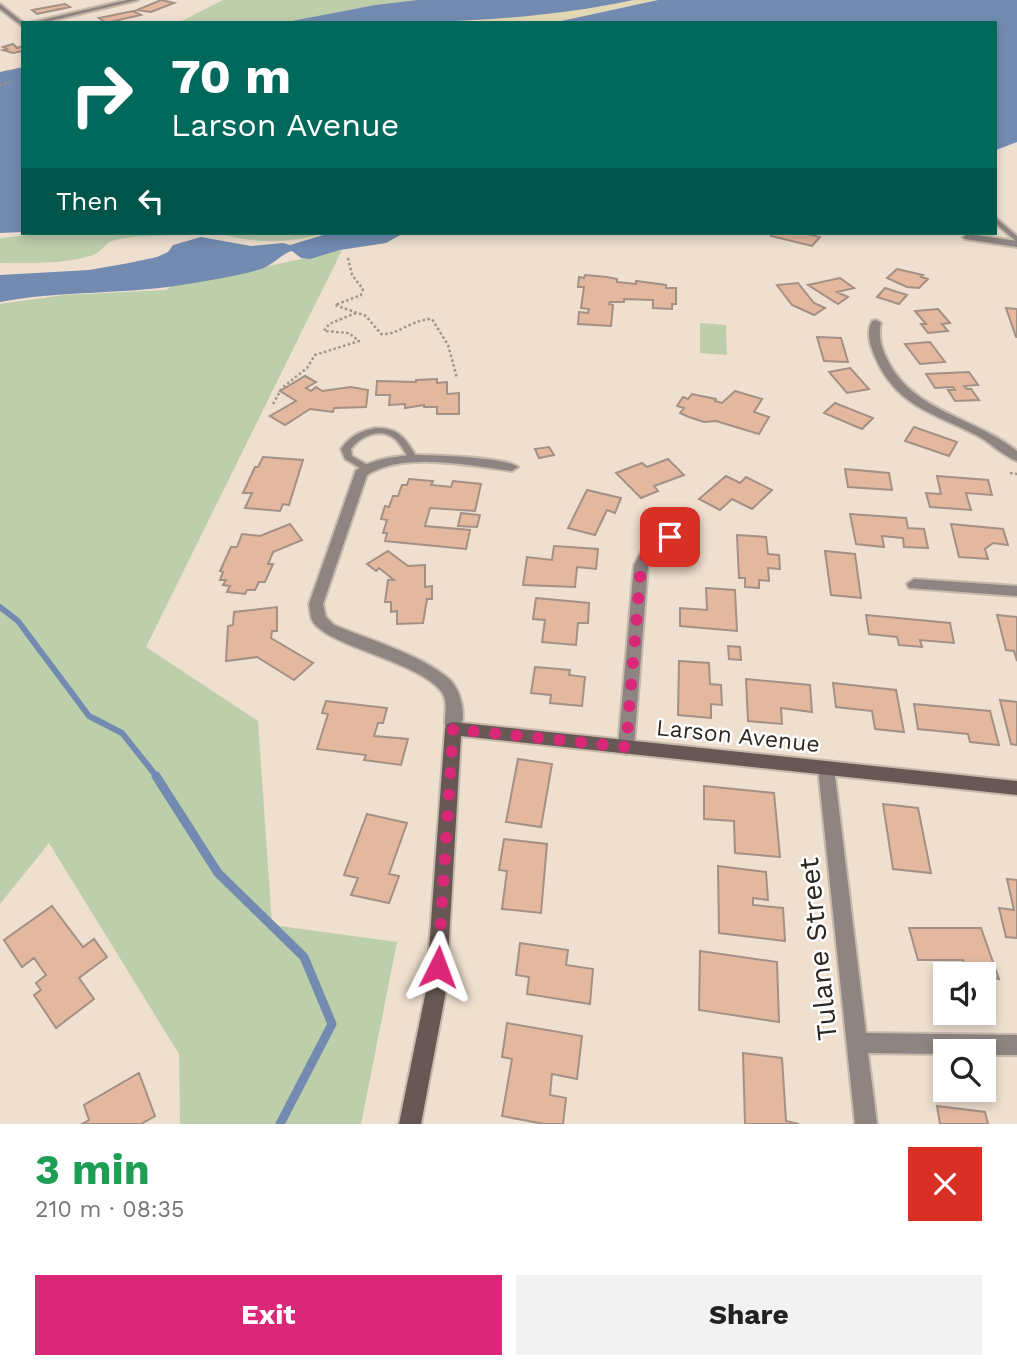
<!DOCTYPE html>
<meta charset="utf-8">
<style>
body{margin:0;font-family:"Work Sans",sans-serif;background:#f2f2f2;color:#222;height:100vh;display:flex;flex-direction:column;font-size:26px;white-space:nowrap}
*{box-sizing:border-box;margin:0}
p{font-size:23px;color:#767676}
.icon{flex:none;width:38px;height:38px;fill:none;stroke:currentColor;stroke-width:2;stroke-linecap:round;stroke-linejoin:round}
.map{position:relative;height:1124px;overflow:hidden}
.drawer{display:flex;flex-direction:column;background:#fff;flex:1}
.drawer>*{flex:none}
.hud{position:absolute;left:21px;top:21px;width:976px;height:214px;border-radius:0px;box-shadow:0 4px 10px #0003;background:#00695c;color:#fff;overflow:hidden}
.fabs{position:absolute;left:933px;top:962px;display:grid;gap:14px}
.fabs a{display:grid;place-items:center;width:63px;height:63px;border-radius:0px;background:#fff;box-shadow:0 4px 10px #0003;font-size:35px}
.pin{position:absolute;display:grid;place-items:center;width:60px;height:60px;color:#fff;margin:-30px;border-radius:14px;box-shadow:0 4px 10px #0006}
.me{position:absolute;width:77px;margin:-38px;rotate:3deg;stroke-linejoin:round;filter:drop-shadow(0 0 5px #0008)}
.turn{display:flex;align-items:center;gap:24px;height:147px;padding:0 35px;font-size:32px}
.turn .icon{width:91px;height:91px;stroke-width:2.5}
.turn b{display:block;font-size:49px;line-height:60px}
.then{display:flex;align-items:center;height:66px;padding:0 35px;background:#0003;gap:14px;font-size:26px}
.round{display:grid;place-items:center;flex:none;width:74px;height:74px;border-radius:0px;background:#f2f2f2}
.overview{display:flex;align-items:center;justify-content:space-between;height:119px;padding:0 35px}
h1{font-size:42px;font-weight:700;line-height:52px;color:#1e9e55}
.primary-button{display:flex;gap:14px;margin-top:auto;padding:14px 35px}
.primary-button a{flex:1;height:80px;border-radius:0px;background:#db2777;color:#fff;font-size:28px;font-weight:700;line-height:80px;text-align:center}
.primary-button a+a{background:#f2f2f2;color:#222}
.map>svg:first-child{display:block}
.green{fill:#bdceab}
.sand{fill:#e2d8b3}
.water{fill:#738bb0}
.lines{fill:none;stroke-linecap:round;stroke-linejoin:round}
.stream-far1{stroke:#738bb0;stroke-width:6}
.stream{stroke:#738bb0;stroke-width:9}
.building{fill:#e4b89f;stroke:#a49085;stroke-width:2}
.lane-casing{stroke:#c7baab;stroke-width:4}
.street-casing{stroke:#c7baab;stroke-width:4}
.secondary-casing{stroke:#c7baab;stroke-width:4}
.path-far1{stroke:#a09588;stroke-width:2;stroke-dasharray:2 2;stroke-linecap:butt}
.path{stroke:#a09588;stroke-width:2.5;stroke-dasharray:2.5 2.5;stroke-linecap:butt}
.lane{fill:#8e8482;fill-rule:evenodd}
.street{fill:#8e8482;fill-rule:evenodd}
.secondary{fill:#675856;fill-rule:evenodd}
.route{stroke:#db2777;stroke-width:12;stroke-dasharray:0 21.6}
.labels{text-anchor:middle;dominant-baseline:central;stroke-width:5;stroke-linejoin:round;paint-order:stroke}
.street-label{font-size:23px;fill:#2c2720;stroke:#fff}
.near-street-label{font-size:28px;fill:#2c2720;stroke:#fff}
</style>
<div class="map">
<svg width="1017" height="1124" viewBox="0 0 1017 1124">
<rect width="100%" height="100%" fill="#eedfce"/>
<path class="green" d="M223 0H417L375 5 281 23H178Z
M48 233H187C163 238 138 234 115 240 105 242 103 251 93 255 63 265 32 262 0 263V238Z
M219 233H324C288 244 254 244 219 233Z
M342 250 146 647 258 721 272 925 397 942 361 1124H180L179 1054 49 843 0 904V304L64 295 166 290 181 280 251 270Z
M700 323 726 325 727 355 700 353Z"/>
<path class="sand" d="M633 0H658L552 23H458L580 9Z"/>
<path class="water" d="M417 0H633C516 25 399 23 281 23L375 5Z
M658 0H1017V142L996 150V23H552Z
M23 67V232L0 233V72Z
M330 233H404L386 243 340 250 310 259 301 258 292 251C284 252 273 265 261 269 237 276 211 280 187 284 125 295 62 290 0 302V275L89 270 129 263 157 257 168 252 173 245 201 237 251 246 283 243 290 245Z"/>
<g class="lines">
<path class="stream-far1" d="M0 607 18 621 89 716 122 733 157 777"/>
<path class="stream" d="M156 776 218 873 304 957 332 1024 280 1124"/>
</g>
<path class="building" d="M161 0 174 3 151 12 137 10Z
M65 4 70 7 37 14 32 10Z
M133 11 141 15 106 23 99 18Z
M13 44 17 48 23 46V51L13 53 3 50 7 49 3 47Z
M774 233H803L820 237 812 246 771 236Z
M897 269 923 275 921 277 928 279 919 288 907 287 887 278Z
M585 275 607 277 617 279V282L636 284V281L666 285V288H676V304H672V309L653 308V300L624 299V302H610L609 304 613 305 611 326 578 324 579 312 588 313 589 309 581 308 584 287H578L579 277 584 278Z
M840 278 854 288 837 292 848 297 838 304 808 285Z
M798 283 814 303 825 308 814 315 792 305 777 285Z
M885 288 907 295 899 304 877 297Z
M1006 308 1017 309V337H1016Z
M938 309 950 323 942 324 948 331 928 333 921 324H926L915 311Z
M817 337 841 338 848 362 824 361Z
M930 342 945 362 920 364 905 344Z
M850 368 869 389 847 393 829 372Z
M969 372 978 385 964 386 967 389H971L979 400 955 401 948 390H955L953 387 935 388 926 374Z
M305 376 316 382 306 388 311 391 316 387 322 391 351 387 368 390 366 407 334 408 333 412 310 409 285 425 270 416 296 401 280 391Z
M437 379V383L447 382V394L459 393V414H437V407H424V405L405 408V404L389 405 390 395H376L377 381 416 382V380Z
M735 391 762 399 754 412 769 417 759 434 716 421 704 422 689 417 680 413 684 408 677 406 683 397 688 399 692 394 716 399 715 401 722 403Z
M835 403 873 418 862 429 824 413Z
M914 427 957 442 949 456 905 441Z
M549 447 554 455 539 458 535 449Z
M263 457 303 460 289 505 283 504 280 511 245 508 252 493H243L255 467H258Z
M668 459 684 475 654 486 658 491 641 498 616 473 642 463 647 467Z
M845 469 889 473 892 490 848 487Z
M726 476 740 483 746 477 772 490 752 509 732 499 720 510 699 499Z
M937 476 988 480 992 495 966 493 971 510 930 507 926 493 941 494Z
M409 479 433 481 431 485 451 487 453 481 481 484 475 511 430 508 425 526 470 530 466 549 385 541 387 533H383L387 520 381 519 385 506 389 507 393 496H398L402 485H407Z
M587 490 621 498 615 513 607 510 595 535 568 528Z
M461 513 480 515 477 527 458 526Z
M850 514 906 518 908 528 924 529 928 548 904 547 903 538 882 536 884 547 856 544Z
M290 524 302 540 273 552 268 564H273L265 582H259L255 590H247L245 594 227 592 230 586 223 585 226 580H220L223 572 220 571 231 547H237L242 534 260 536Z
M951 524 1003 529 1008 545 993 543 985 549 988 559 959 557Z
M737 535 766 537 768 554 779 555 780 569 768 568 769 581 759 580V588L745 587V578H739Z
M554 546 598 549 596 569 577 567 575 587 523 585 527 557 552 560Z
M388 551 408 566 425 565V587L432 586V599H427L423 623 397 624V611L391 612V602H385L388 580H394L379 568 376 571 367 564Z
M825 551 855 554 861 598 831 595Z
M706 588 735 590 737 631 680 626V608L707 610Z
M536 598 589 603 588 623H578L576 645 542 642 545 620 533 619Z
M277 607V631H272L271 638 313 663 294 680 257 657 226 661 228 626 233 625 234 612Z
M866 615 950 623 954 643 920 640 922 647 899 645 897 637 869 634Z
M997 615 1017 617V661L1014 651 1006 650Z
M728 646 740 647 741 660 729 659Z
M679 661 709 663 710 684 721 685 722 705 711 704V718L678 715Z
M535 667 570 670 569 675 585 677 582 706 550 703 551 695 531 693Z
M746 679 810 685 812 712 781 708 782 724 748 721Z
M833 683 896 690 904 732 875 729 872 711 836 707Z
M1000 700 1017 702V745L1011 744Z
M326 701 387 708 383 723H378L374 736 408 739 401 765 364 760 366 755 317 749 328 714 322 713Z
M914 704 990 711 999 745 970 742 968 734 918 729Z
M518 759 552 764 541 827 506 822Z
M704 786 774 793 780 857 735 853 734 821 704 819Z
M883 804 918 808 931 873 893 869Z
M367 814 407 823 389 874 399 876 389 903 351 895 358 878 344 875Z
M504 839 547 844 541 913 502 909 507 871 499 870Z
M718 866 766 872 768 900 753 898V905L783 908 785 941 719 933Z
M1007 879 1017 880V938L1006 937 999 908 1014 910Z
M52 906 83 947 94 939 107 957 79 978 94 999 56 1028 34 995 41 990 36 983 46 975 34 958 22 967 4 940Z
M909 928H981L999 979 968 975 963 960H918Z
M520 943 568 950 566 965 593 969 590 1004 527 994 529 977 516 975Z
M700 951 777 962 779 1022 699 1010Z
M507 1023 582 1036 577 1079 552 1074 550 1095 566 1098 563 1124H544L502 1116 512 1059 502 1057Z
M743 1053 782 1058 786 1121 799 1124H745Z
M139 1073 155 1116 141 1124H82L89 1120 84 1105Z
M937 1106 985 1112 988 1124H940Z"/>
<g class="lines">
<g class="lane-casing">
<path id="lane" d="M996 218 1017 236V242L996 224Z
M376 428C402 428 406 441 419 460L417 462H411C406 455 402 445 395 439 380 427 361 436 351 449L352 456 369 466 371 468 369 470H363L345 459 341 449C350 436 360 431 376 428Z"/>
</g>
<g class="street-casing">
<path id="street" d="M127 0H138L42 23H29Z
M0 4 24 23 23 27 0 9Z
M968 234 1017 241V247L965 239 963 237Z
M876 320 881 323C878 336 881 347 887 359 912 412 975 417 1017 451V461C1003 456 990 442 976 435 933 413 896 406 875 357 870 345 866 333 872 321Z
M411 455C431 455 506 457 518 467L512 471C470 466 404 451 367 475L323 604 326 617 334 625C370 640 419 654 448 678 462 690 467 717 459 734L453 736 447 734C441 721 451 704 441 691 418 661 325 646 312 620 310 616 310 609 309 604L356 470C374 459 391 457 411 455Z
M670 532 677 537 675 540 654 553 648 565 634 747 632 752 626 754 620 752 618 747 634 565 644 547Z
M914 579 1017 586V596L909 588 907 584Z
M826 761 832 763 834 768 866 1033 1017 1035V1055H984V1052H945V1054L868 1053 877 1124H855L818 768 820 763Z"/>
</g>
<g class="secondary-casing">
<path id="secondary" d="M453 722 1017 781V795L461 736 446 991 421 1124H399L426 991 445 729 447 724Z"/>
</g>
<path class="path-far1" d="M0 85 11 82"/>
<path class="path" d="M348 258 352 275 363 289 361 295 335 305 366 316 381 334C397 336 412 319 432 319L448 345 457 378
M273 404 282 388 307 368 315 355 359 341 349 333 324 331 329 324 356 313
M1010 473 1017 474"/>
<use href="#lane" class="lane"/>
<use href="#street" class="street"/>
<use href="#secondary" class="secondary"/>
</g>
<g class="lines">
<path class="route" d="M438 967 453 729 626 747 641 565 649 550 670 537"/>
</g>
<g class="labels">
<g class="street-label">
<text transform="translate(738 736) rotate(6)">Larson Avenue</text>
</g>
<g class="near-street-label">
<text transform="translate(818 949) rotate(-96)">Tulane Street</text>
</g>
</g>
</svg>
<div class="fabs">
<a><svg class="icon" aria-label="sound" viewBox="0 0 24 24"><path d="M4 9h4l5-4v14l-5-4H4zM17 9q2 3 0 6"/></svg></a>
<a><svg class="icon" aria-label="search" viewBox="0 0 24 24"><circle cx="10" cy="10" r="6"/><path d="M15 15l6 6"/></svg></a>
</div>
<div class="pin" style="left:670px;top:537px;background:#d93025"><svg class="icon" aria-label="arrive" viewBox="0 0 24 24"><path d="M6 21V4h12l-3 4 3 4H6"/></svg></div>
<svg class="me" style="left:438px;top:967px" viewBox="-20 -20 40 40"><path d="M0-17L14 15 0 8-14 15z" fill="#db2777" stroke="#fff" stroke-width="4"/></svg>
<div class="hud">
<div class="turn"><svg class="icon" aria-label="right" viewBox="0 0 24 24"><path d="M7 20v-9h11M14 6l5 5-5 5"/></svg><div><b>70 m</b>Larson Avenue</div></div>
<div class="then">Then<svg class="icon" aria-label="left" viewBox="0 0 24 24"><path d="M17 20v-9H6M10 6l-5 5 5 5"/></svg></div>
</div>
</div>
<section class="drawer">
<div class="overview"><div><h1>3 min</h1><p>210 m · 08:35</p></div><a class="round" style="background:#d93025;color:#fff"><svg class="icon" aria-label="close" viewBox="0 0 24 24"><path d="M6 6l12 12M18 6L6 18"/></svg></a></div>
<div class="primary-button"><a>Exit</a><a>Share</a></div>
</section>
